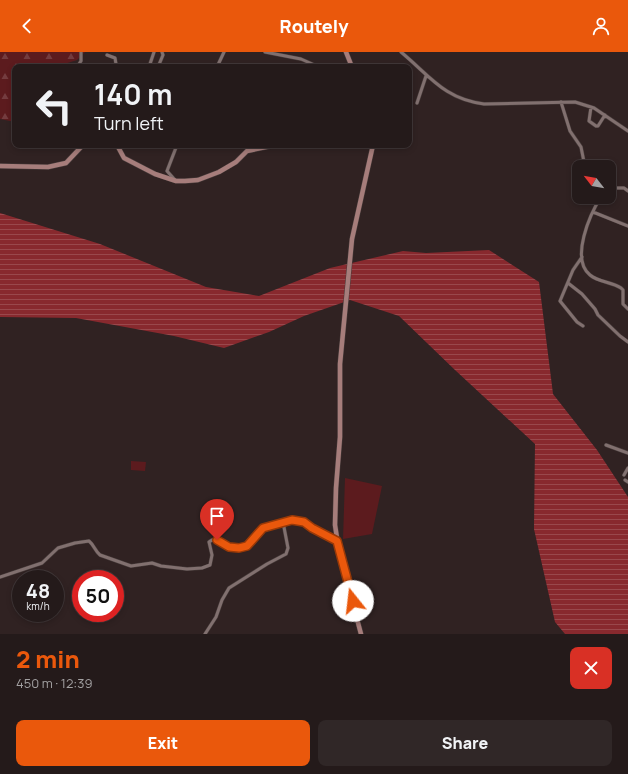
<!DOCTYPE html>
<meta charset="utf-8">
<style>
body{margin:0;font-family:Manrope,sans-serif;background:#302727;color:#f1f3f6;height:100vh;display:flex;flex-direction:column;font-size:15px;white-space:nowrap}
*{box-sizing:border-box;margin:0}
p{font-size:13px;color:#a3a1a2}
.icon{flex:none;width:22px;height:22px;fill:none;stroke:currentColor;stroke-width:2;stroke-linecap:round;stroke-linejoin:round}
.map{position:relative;height:582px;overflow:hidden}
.side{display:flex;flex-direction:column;background:#241a1a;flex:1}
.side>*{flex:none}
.banner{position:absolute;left:12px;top:12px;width:400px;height:84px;border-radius:8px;box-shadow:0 2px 6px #0003,0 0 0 1px #413839;background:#241a1a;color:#f1f3f6;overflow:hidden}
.needle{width:26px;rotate:301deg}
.tools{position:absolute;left:572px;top:108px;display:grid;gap:8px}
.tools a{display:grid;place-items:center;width:44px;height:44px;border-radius:8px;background:#241a1a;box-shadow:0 2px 6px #0003,0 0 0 1px #413839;font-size:20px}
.speed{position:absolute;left:12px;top:518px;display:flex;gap:8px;font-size:20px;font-weight:700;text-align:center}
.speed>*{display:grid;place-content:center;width:52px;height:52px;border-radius:50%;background:#241a1a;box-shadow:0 2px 6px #0003,0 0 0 1px #413839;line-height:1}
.speed small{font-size:10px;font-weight:400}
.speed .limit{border:6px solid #d22;background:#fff;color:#111}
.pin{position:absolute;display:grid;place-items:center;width:34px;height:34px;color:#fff;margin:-41px -17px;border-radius:50% 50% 50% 0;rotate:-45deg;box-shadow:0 0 4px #0007}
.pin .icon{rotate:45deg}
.me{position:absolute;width:44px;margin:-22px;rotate:344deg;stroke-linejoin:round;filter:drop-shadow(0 0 3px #0008)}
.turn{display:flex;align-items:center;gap:14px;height:84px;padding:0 16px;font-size:18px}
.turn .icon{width:52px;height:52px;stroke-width:2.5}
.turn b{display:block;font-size:28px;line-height:34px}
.round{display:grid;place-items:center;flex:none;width:42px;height:42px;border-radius:8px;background:#302727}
.summary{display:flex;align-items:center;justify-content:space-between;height:68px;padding:0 16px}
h1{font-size:24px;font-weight:800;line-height:30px;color:#ea580c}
.action{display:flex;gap:8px;margin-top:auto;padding:8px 16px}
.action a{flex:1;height:46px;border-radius:8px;background:#ea580c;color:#fff;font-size:16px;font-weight:800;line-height:46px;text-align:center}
.action a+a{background:#302727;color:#f1f3f6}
header{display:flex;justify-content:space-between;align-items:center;height:52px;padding:0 16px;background:#ea580c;color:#fff;font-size:18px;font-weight:800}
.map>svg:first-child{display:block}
.green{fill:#5c1b1e}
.forest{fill:url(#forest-firs)}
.water{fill:url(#water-rules)}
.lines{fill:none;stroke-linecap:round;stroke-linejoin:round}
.minor-casing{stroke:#483d3c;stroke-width:4}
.secondary-casing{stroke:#483d3c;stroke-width:5.5}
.minor{stroke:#81706f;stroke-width:3}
.secondary{stroke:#a67d7b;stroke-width:4.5}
.route-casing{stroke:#983908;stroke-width:10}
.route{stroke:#ea580c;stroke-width:7}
</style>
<header><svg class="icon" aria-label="back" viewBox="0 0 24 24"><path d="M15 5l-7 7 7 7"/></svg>Routely<svg class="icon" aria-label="person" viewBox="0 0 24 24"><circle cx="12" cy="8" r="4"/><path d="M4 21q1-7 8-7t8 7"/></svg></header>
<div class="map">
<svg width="628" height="582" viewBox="0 0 628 582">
<defs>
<pattern id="forest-firs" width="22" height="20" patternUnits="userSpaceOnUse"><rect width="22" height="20" fill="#5c1b1e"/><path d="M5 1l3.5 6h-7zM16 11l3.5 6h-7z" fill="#743c3f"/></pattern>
<pattern id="water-rules" width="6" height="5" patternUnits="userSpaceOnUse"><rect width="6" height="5" fill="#88292e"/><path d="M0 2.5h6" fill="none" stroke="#99484c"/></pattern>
</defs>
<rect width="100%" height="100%" fill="#302222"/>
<path class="green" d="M131 409 146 410 145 419 131 418Z
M345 426 382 434 372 482 343 487Z"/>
<path class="forest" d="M0 0H85L77 8 61 13 59 15H15V70L0 67Z"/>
<path class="water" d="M0 161 100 192 206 235 259 244 330 216 403 199 426 201 489 198 539 230 553 342 597 398 628 445V582H565L555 570 534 477 535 392 455 318 399 264 350 248 304 264 269 280 224 296 174 284 76 266 0 265Z"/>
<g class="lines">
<g class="minor-casing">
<path id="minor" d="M265 0 301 7 319 15
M401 0C430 24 444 47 484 52L575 50 594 56 628 79
M107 3 115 6 116 12 120 15
M77 15 81 9V0
M104 15 106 14H119
M148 15 150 12 154 0
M158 15 163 3 162 0
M217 15 224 0
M561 50 570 79 581 95 585 115
M417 51 426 24
M591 55 589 69 596 74H598L605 63
M175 128 167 119 177 93
M609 136H624L628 139
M601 145C590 162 570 207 590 223 598 230 612 230 621 236L623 238V252L628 257
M593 160 628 174
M582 205 573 218 560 249 577 270 583 274
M568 231 582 242 595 257 598 263 620 284 628 290
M606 393 628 401
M624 423 628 416
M625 428 628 430
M0 525 42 511 58 496 75 491 89 489C94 493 95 499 100 503L131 514 152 511 161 514 187 517 202 516 210 513 212 503 209 490 212 488H217L229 495 239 496 247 493 263 476 292 469 304 470 312 476 337 489
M205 582 216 565 222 548 229 536 267 512 286 502 288 496 283 470"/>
</g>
<g class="secondary-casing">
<path id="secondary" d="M346 0 352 15
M117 93 124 106 155 122 176 129H185L198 128 219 120 236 110 247 99 276 93
M0 114 48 115 66 111 83 93
M361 582 339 499 335 473 336 436 340 385V312L352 187 373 93"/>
</g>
<use href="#minor" class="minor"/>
<use href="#secondary" class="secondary"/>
</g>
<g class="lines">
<g class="route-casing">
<path id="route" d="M217 488 229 495 239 496 247 494 263 476 292 468 304 470 312 476 337 489 353 549"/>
</g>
<use href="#route" class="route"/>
</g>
</svg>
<div class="tools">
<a><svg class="needle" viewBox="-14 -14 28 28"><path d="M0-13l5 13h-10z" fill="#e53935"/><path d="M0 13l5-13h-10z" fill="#a3a1a2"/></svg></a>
</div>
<div class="speed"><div>48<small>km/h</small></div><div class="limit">50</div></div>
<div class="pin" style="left:217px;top:488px;background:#d93025"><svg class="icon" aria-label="arrive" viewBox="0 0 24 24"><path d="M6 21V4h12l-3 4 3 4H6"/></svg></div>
<svg class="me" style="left:353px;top:549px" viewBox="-20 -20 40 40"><circle r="19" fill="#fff"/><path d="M0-13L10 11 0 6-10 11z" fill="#ea580c"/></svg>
<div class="banner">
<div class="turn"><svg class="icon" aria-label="left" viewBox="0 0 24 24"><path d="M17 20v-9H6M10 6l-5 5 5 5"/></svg><div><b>140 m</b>Turn left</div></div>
</div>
</div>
<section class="side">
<div class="summary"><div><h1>2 min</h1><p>450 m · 12:39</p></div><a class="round" style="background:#d93025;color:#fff"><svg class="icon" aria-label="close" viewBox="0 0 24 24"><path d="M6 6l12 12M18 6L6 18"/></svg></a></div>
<div class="action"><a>Exit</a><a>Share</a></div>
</section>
